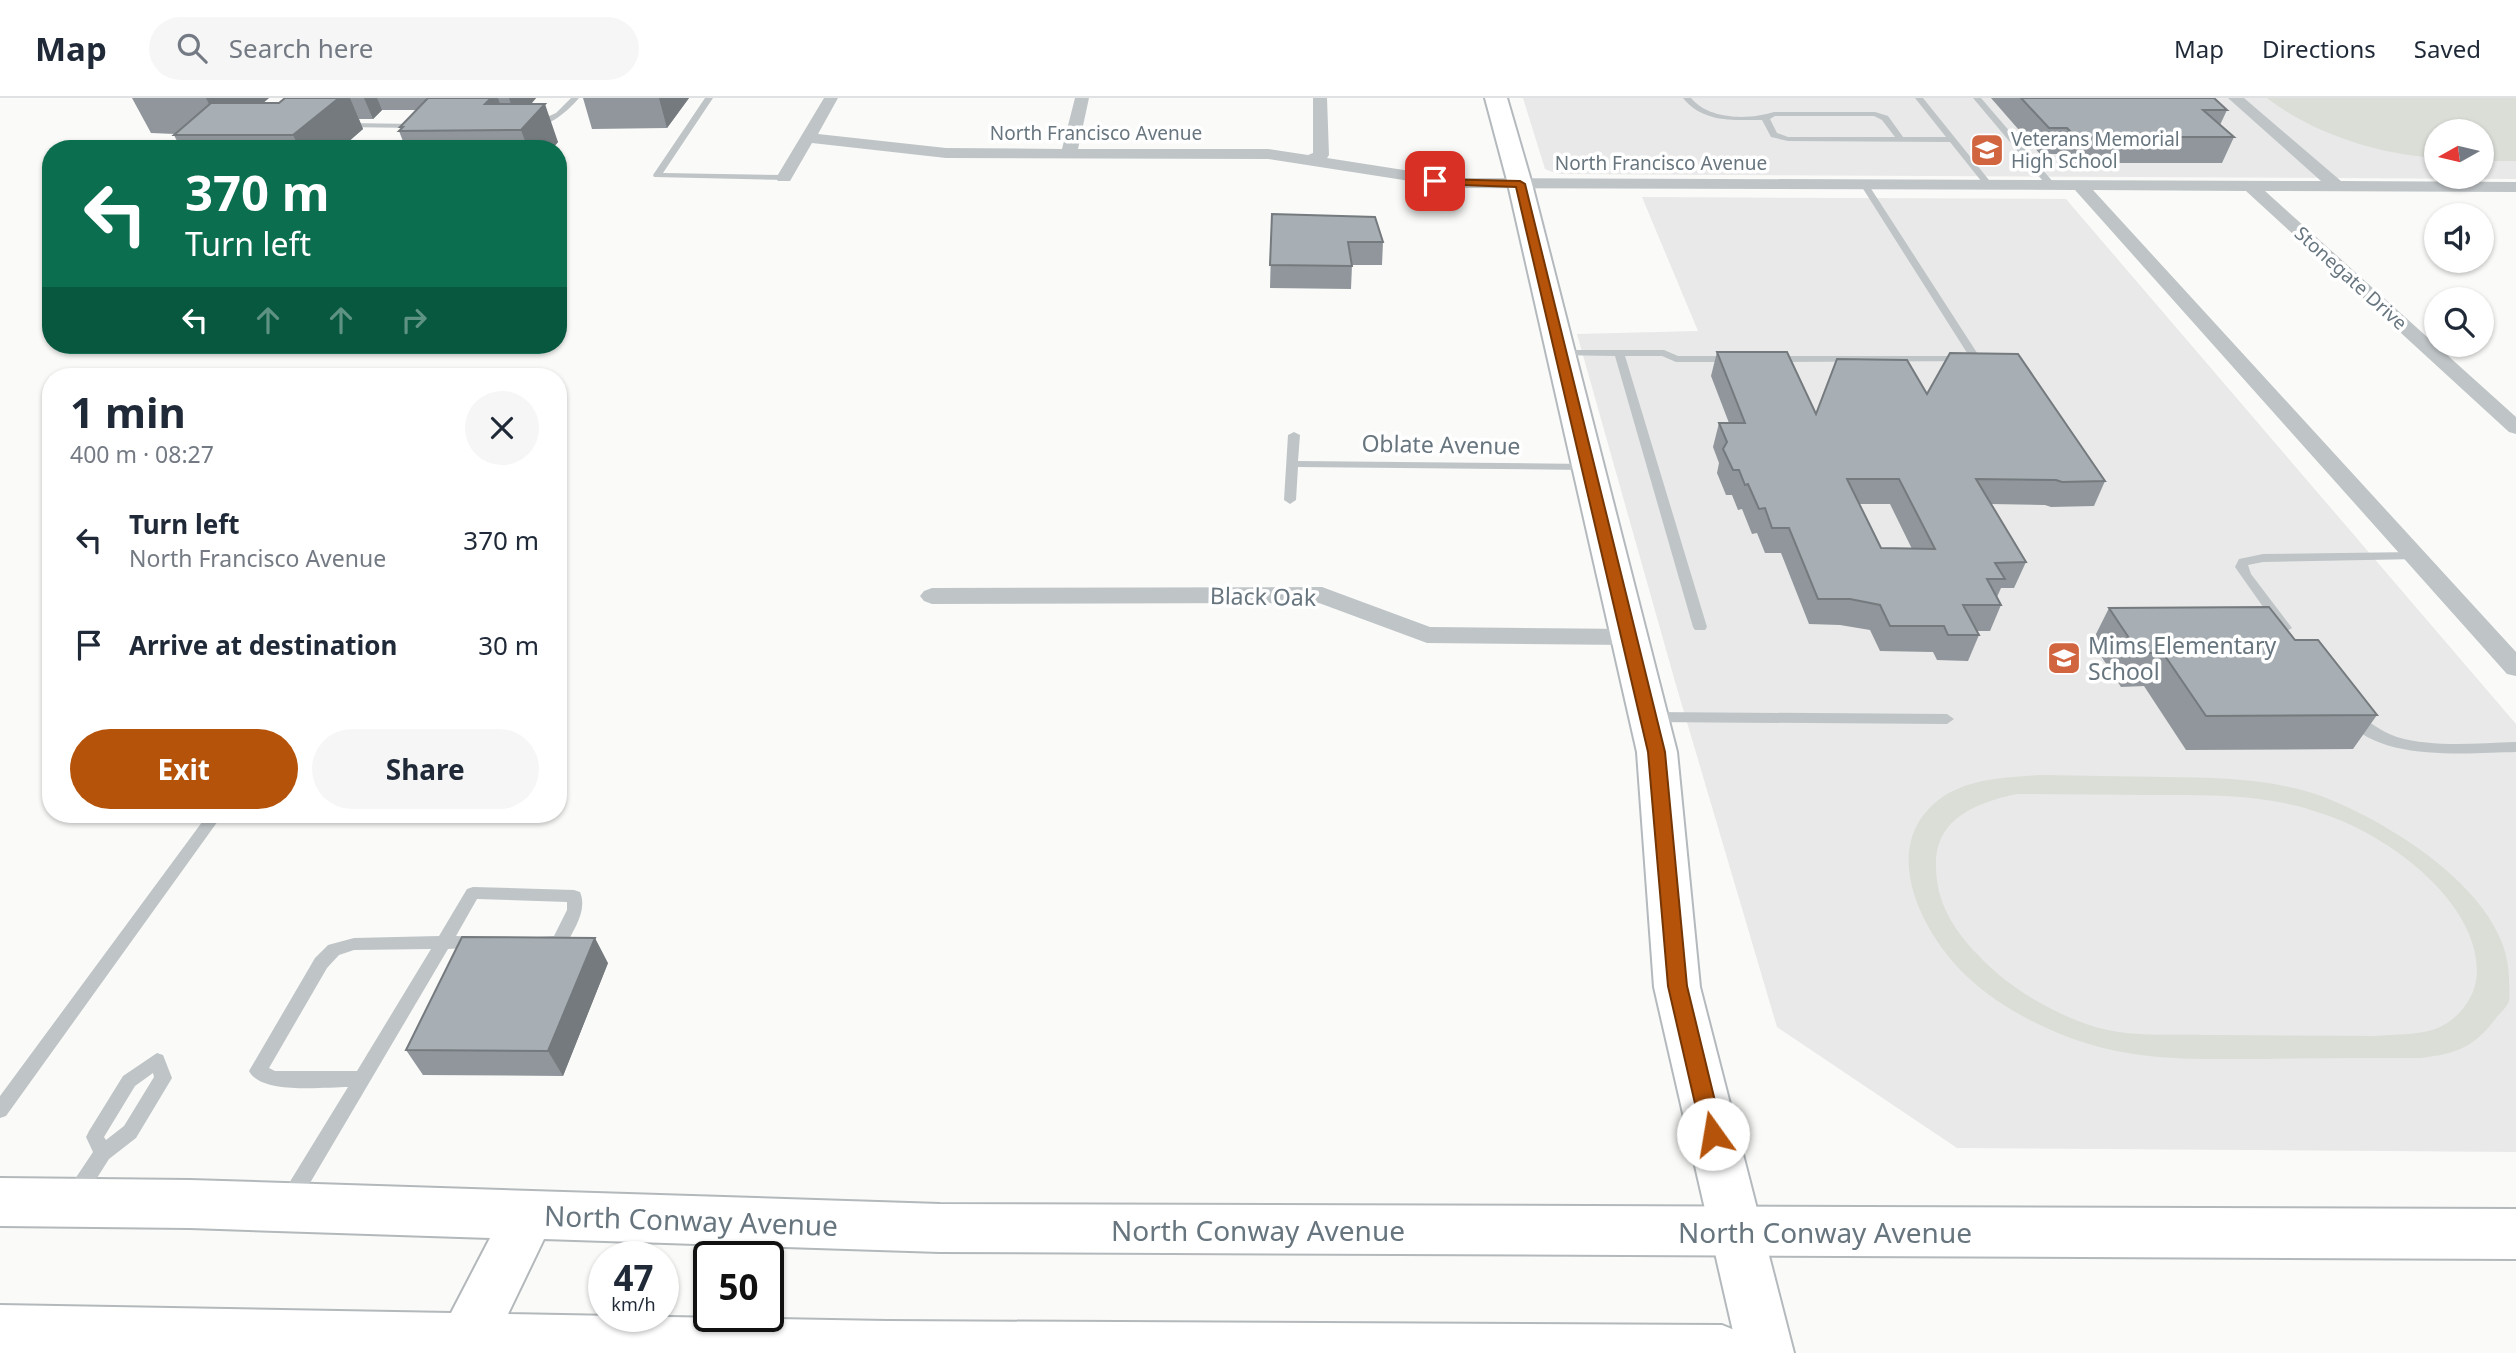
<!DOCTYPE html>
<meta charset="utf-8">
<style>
body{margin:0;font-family:"Noto Sans",sans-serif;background:#f6f6f7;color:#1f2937;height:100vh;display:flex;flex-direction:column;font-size:26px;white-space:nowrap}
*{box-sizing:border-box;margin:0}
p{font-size:23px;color:#747a83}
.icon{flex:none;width:38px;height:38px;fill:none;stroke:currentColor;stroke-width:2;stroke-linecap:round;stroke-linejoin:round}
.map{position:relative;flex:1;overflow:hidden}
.panel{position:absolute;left:42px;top:270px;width:525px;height:455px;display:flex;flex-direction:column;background:#fff;border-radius:28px;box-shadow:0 2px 5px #0004}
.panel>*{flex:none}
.hud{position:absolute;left:42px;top:42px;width:525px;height:214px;border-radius:28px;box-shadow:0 2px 5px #0004;background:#0b6e4f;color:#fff;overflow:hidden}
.needle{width:46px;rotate:262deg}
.controls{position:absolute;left:2424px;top:21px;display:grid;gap:14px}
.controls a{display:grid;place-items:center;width:70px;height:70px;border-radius:50%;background:#fff;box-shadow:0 2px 5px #0004;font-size:35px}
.speed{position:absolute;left:588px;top:1143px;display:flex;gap:14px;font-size:35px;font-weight:700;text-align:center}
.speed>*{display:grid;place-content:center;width:91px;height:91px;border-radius:50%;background:#fff;box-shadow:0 2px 5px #0004;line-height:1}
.speed small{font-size:18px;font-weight:400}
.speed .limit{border:4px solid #111;border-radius:10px;background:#fff;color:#111}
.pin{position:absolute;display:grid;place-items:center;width:60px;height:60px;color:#fff;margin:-30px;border-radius:14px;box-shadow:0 4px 10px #0006}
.me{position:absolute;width:77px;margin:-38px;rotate:347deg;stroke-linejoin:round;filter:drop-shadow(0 0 5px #0008)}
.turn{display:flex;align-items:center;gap:24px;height:147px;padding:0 28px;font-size:32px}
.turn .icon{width:91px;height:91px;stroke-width:2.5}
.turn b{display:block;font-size:49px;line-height:60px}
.lanes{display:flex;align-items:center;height:66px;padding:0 28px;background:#0003;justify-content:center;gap:35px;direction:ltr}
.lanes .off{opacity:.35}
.round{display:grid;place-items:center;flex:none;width:74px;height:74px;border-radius:37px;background:#f6f6f7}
.head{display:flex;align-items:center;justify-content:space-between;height:119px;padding:0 28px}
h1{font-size:42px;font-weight:700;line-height:52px}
.primary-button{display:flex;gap:14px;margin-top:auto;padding:14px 28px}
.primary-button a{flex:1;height:80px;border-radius:42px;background:#b45309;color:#fff;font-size:28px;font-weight:700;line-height:80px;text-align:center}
.primary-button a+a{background:#f6f6f7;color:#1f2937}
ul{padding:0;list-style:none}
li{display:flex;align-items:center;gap:21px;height:105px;padding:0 28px}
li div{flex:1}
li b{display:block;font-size:26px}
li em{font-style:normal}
header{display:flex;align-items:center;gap:42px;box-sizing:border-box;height:98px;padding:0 35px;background:#fff;border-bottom:2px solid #e0e1e3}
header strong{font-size:33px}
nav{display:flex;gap:38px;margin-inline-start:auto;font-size:24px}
.search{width:490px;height:63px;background:#f6f6f7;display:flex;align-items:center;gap:18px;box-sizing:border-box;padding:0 24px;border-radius:38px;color:#747a83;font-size:26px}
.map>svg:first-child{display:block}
.built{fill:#e8e9e8;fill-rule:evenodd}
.green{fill:#daded7;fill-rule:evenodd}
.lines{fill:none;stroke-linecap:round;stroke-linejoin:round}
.secondary-casing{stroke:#b4b9bd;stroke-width:4}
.primary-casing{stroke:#b3b8bb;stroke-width:4}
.lane{fill:#bfc4c7;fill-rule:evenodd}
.street{fill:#bfc4c7;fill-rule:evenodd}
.secondary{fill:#fff;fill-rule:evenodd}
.primary{fill:#fff;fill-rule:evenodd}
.wall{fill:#90969b;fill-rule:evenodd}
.shaded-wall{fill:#757a7e}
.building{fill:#a7afb4;stroke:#757a7e;stroke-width:2;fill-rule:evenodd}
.route{fill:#b45309;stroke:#753606;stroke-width:2}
.labels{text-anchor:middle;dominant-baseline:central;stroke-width:7;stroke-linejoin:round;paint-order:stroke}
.far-street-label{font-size:19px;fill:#67757f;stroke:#fff}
.far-poi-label{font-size:19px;fill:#67757f;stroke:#fff;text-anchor:start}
.street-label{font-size:23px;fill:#67757f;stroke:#fff}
.poi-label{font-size:23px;fill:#67757f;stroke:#fff;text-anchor:start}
.near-street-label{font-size:28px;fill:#67757f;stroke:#fff}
</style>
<header>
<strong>Map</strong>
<div class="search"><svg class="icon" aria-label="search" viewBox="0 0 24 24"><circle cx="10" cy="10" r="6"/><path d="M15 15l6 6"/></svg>Search here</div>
<nav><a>Map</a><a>Directions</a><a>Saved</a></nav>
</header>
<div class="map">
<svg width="2516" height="1255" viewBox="0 0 2516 1255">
<rect width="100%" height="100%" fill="#fafaf8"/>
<path class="built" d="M1523 0H2516V81L1557 76 1545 71ZM2436 33H2482V79H2436Z
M1642 99 2066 101 2516 626V1054L1957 1050 1777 929 1676 587 1577 236 1698 233Z"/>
<path class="green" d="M2267 0H2516V63H2482V33H2436V60C2378 56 2313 36 2267 0Z
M2041 677C2082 678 2123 678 2164 679 2218 680 2270 680 2321 698 2390 724 2511 798 2509 882 2509 888 2510 897 2509 903 2507 909 2500 915 2496 920 2474 950 2455 956 2420 960 2367 960 2314 960 2261 961 2187 961 2128 964 2058 935 2027 922 1998 906 1972 883 1923 840 1873 746 1944 698 1972 680 2009 679 2041 677ZM2017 696C2063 696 2109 697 2155 697 2217 697 2273 696 2332 719 2392 741 2477 804 2477 873 2477 895 2463 917 2442 928 2423 938 2395 936 2375 938 2318 938 2261 937 2205 937 2167 936 2126 940 2089 927 2048 913 2008 889 1978 857 1952 830 1935 802 1936 764 1937 719 1979 704 2017 696Z"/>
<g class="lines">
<g class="secondary-casing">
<path id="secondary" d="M1485 0H1507L1532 86 1677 654 1700 889 1794 1255H1738L1654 889 1637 654 1508 86Z"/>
</g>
<g class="primary-casing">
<path id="primary" d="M0 1080 190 1082 940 1106 2516 1111V1161L940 1154 544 1141 508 1216 887 1223 1722 1227 1742 1235 1750 1255H0V1207L451 1215 490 1140 190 1130 0 1128Z"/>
</g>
<path class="lane" d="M571 0H579C569 12 545 34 529 27L556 15Z
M705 0H713L663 75 784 77 787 78V82L654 79 653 77Z
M1683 0H1691C1709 22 1749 22 1774 14H1875L1888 18 1903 39H1946L1915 0H1923L1993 87 1986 89 1950 44 1788 43 1771 39 1762 22C1733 22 1703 25 1683 0ZM1775 18H1874L1882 22 1895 39H1788L1777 35 1770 21Z
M1973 0H1981L2054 85V89H2048Z
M344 25 419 26 423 28 419 30 341 29V25Z
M1864 83 1868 86 1981 261 1980 263 1773 264 1768 261 1773 258H1969L1860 86Z
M1561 252H1664L1678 258H1732L1737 261 1732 264H1676L1662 258H1625L1707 529 1705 532H1695L1693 529 1615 258 1557 257V253Z
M1294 334 1300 337 1298 363 1588 366 1594 369 1588 372 1298 369 1296 402 1290 406 1284 402 1288 337Z
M2415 454 2419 455 2421 458 2419 461 2263 464 2248 467 2251 476 2292 530 2285 534 2280 533 2235 469 2239 461 2263 456Z
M1650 614 1947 616 1954 621 1947 626 1650 624 1643 619Z
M2354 617C2369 622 2381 634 2397 639 2435 650 2477 645 2516 644V654C2469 655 2379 664 2347 622L2349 619Z
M208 716H223L6 1018 0 1020V998Z
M473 789 574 792 580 794C588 813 573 832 565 849L559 850 539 849 537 844 539 839 554 838 567 812V804L477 801 456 838 482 839 484 844 482 849 448 851 297 1107 290 1110 283 1107 281 1101 283 1095 348 989C325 989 261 997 249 973L315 860 328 847 354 840 439 838 467 791ZM431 851 357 973H275L269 970 327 870 339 857 354 852Z
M157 955 163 957 172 980 136 1040 109 1061 83 1102 76 1105 69 1102 67 1096 69 1090 93 1054 86 1039 89 1033 123 978ZM153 975 154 979 124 1028 106 1042 104 1039 135 988Z"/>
<path class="street" d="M824 0H838L818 36 946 50 1062 51 1075 0H1089L1078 51H1268L1308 57 1313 55V0H1327L1329 57 1327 60 1455 80 2321 83 2228 0H2244L2341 83 2516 84V94L2265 93 2516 319V336L2509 334 2246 93 2093 92 2516 554V578L2507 576 2075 92 1455 90 1268 61 946 60 812 45 790 83H778L776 80Z
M1322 489 1430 529 1629 531 1638 533 1641 539 1638 545 1629 547 1427 545 1319 505 932 506 924 503 920 498 924 493 932 490Z"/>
<use href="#secondary" class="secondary"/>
<use href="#primary" class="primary"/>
</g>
<path class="wall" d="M132 0H269L263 5H279L285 0H536L531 6 558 44 552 51H406L399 33 401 31 400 29 416 12H382L373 21H359L363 31 340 51H181L174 37 175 36 151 35Z
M583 0H689L667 30 592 31Z
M1991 0H2214L2227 12 2220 27 2234 39 2222 65H2066L2058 56H2040Z
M1272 116 1383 144 1382 167H1352L1351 191 1270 190Z
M1717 254 1816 316 1927 296 2105 383 2094 408 2051 409 2045 407 1991 406 2026 464 2014 490H2001L1997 499 2001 507 1990 533H1977L1979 537 1968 563 1937 562 1933 554 1880 553 1870 532 1840 527 1809 526 1781 455H1765L1757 435 1752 436 1742 411 1738 412 1732 397H1726L1717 375 1719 365 1713 349 1719 325H1729L1711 278ZM1859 406H1890L1912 451 1881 450Z
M2109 510 2295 542 2377 617 2353 651 2186 652 2144 588 2121 589 2092 544Z
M608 865 563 978 423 977 406 952Z"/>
<path class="shaded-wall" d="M206 0H269L224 37Z
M339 0H350L363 31 340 51H300L293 37Z
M364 0H377L382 12 373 21Z
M491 0H498L509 32 485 6Z
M509 0H536L517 23Z
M659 0H689L667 30Z
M545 6 558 44 552 51H528L521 32Z
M595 840 608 865 563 978 548 953Z"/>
<path class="building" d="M285 0H339L293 37H174L211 5H279Z
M428 0H491L485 6H545L521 32 399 33 403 29H400Z
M2021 0H2214L2227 12H2203L2234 39H2076L2067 30H2049Z
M1272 116 1375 119 1383 144H1348L1352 168 1270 167Z
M1717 254H1787L1816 316 1837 261 1907 262 1927 296 1950 255 2018 256 2105 383 2062 384 2056 382 1976 381 2026 464 1995 465 2005 481H1987L2001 507H1963L1979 537H1948L1944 528H1890L1880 507 1850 501H1818L1789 430H1772L1765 410 1759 411 1748 386 1745 387 1739 372H1733L1723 351 1727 344 1719 325H1745ZM1847 381H1899L1935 451 1881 450Z
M2269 509 2295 542H2318L2377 617 2206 618 2163 555H2139L2109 510Z
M462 839 595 840 548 953 406 952Z"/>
<path class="route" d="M1431 81 1520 83 1525 86 1665 654 1687 888 1723 1036 1720 1042 1713 1045 1705 1042 1702 1036 1668 888 1648 654 1516 89 1435 86 1430 83Z"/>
<defs>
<g id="school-square" transform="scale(1.75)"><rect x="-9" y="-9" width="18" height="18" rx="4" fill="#d16540" stroke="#fff"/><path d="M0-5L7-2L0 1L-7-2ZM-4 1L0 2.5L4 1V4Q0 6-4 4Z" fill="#fff"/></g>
</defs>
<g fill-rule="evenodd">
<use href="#school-square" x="1987" y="52"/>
<use href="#school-square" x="2064" y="560"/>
</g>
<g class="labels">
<g class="far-street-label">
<text x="1096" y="35">North Francisco Avenue</text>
<text x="1661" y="65">North Francisco Avenue</text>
<text transform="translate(2351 180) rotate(42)">Stonegate Drive</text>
</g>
<g class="far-poi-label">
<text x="2011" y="41">Veterans Memorial<tspan x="2011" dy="22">High School</tspan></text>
</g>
<g class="street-label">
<text transform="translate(1441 346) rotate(1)">Oblate Avenue</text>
<text transform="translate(1263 498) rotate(1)">Black Oak</text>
</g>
<g class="poi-label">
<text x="2088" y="547">Mims Elementary<tspan x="2088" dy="26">School</tspan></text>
</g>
<g class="near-street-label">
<text transform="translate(691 1122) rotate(2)">North Conway Avenue</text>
<text x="1258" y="1132">North Conway Avenue</text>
<text x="1825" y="1134">North Conway Avenue</text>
</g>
</g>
</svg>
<div class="controls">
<a><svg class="needle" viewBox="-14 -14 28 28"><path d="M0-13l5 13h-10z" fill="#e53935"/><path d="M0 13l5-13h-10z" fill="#747a83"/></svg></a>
<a><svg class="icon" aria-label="sound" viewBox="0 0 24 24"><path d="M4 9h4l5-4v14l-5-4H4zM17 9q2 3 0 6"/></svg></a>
<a><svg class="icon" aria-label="search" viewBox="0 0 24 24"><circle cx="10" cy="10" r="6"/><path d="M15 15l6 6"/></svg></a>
</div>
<div class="speed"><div>47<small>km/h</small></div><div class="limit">50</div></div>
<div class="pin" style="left:1435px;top:83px;background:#d93025"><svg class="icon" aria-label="arrive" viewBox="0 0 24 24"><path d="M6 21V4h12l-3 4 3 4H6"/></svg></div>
<svg class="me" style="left:1713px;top:1036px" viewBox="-20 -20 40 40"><circle r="19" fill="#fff"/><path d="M0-13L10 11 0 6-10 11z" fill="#b45309"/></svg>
<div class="hud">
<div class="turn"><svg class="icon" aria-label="left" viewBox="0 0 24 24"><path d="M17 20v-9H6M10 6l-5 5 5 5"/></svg><div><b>370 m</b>Turn left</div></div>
<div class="lanes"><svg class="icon" aria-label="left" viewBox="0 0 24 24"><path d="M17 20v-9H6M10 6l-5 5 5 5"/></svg><svg class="icon off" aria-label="ahead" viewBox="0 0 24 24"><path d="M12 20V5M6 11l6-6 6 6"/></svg><svg class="icon off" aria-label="ahead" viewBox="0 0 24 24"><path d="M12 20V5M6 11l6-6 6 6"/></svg><svg class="icon off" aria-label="right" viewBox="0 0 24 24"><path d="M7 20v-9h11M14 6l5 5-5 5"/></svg></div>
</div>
<section class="panel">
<div class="head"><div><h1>1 min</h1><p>400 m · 08:27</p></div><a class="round"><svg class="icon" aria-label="close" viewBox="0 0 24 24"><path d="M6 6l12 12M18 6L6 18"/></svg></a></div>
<ul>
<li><svg class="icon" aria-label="left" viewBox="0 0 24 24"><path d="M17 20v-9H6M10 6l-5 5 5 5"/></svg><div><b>Turn left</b><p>North Francisco Avenue</p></div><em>370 m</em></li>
<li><svg class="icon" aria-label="arrive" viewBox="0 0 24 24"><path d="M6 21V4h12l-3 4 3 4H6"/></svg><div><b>Arrive at destination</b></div><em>30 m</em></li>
</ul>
<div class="primary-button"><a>Exit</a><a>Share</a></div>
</section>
</div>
